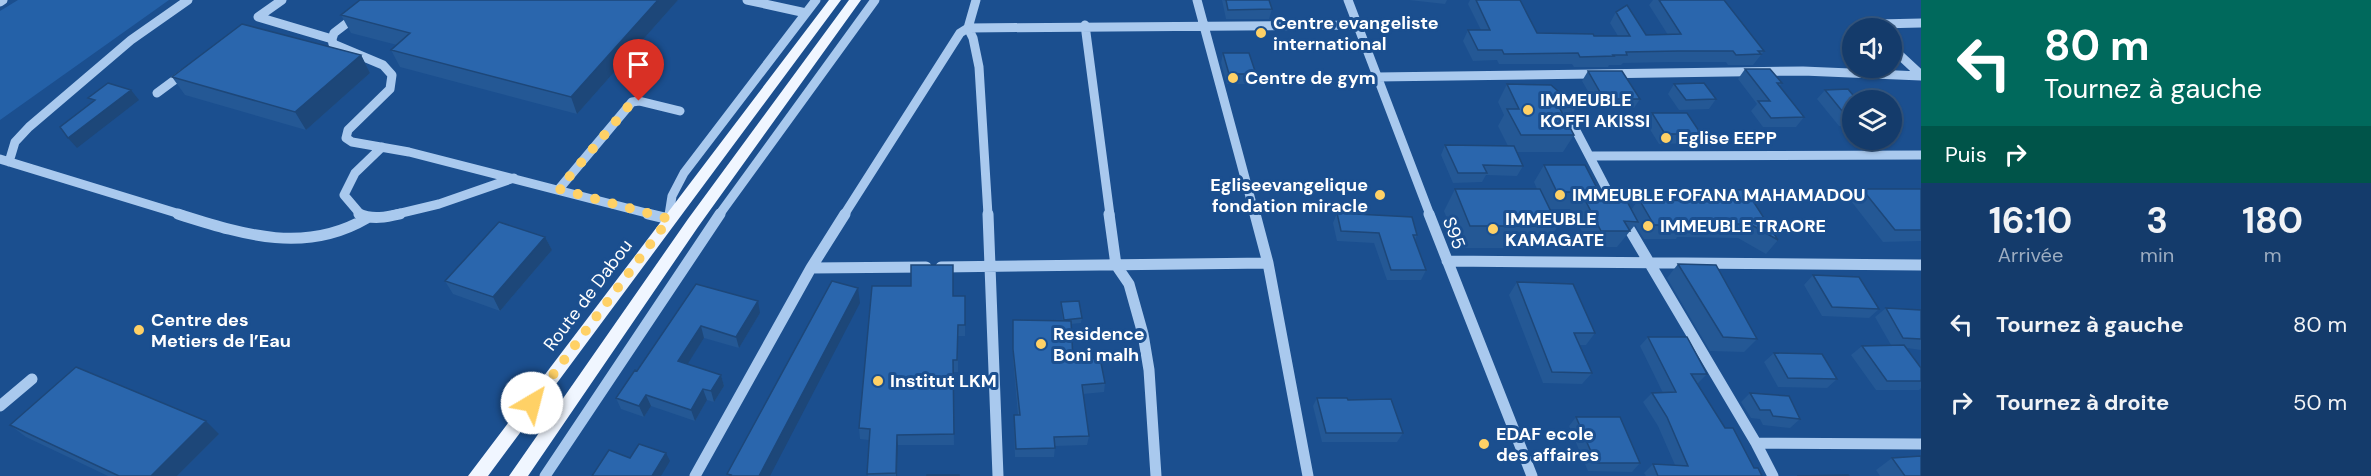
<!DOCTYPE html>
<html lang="fr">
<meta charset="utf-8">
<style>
body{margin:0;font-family:"DM Sans",sans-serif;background:#214673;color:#f1f3f6;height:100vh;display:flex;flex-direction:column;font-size:22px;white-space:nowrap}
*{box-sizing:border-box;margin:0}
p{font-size:20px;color:#9dadc1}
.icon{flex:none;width:33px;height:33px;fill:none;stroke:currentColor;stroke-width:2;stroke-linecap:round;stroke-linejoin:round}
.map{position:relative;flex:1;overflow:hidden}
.panel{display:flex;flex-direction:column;background:#143b6b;width:450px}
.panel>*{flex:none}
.guide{background:#00695c;color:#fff;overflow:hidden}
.tools{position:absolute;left:1842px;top:18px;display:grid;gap:12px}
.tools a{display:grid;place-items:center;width:60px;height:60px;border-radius:50%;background:#143b6b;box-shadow:0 2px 4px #0004,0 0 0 2px #33557e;font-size:30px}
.pin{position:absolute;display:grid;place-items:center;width:51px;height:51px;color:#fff;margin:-62px -26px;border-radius:50% 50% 50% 0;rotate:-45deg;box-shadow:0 0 6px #0007}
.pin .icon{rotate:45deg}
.me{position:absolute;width:66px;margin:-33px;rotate:37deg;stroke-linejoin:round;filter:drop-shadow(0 0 4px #0008)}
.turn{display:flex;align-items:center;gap:21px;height:126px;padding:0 24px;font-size:27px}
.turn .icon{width:78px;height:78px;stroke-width:2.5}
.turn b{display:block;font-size:42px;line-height:51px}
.then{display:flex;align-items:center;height:57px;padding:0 24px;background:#0003;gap:12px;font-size:22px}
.eta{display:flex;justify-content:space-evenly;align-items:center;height:102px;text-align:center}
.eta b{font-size:36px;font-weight:700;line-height:42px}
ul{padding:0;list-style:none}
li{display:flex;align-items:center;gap:18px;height:78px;padding:0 24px}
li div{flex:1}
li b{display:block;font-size:22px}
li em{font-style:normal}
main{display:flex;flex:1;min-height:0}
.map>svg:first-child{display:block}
.green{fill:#2461a8}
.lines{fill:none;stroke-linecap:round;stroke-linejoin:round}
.minor-far1{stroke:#a9c9ee;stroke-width:9}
.minor{stroke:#a9c9ee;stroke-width:11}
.major{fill:#f0f6ff;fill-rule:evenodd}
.wall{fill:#245895}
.shaded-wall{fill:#1d4779}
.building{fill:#2a66ad;stroke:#1d4779;stroke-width:1.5}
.route{stroke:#ffd166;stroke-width:10;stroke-dasharray:0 18}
.poi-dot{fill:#ffd166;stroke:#1b4f8f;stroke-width:2}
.labels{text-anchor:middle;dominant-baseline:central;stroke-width:6;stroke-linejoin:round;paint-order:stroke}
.poi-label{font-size:18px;font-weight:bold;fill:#fff;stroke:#1b4f8f;text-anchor:start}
.street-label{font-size:18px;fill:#fff;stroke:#1b4f8f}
</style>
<main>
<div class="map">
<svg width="1921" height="476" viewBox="0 0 1921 476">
<rect width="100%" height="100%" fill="#1b4f8f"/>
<path class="green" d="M18 0H169L0 120V11Z"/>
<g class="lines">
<path class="minor-far1" d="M282 0 258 17 332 39 333 44 383 65 392 75 390 89 348 130 346 138 352 142 409 152 654 215
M747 0 806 13
M1197 0 1255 215
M1348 0 1430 215
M0 2 3 0
M1085 25 1110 215
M1874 28 1878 24 1921 23
M332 39 334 33 377 0
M1892 48 1921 75
M1377 77 1803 71 1921 76
M157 93 184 73
M1559 110 1571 121 1616 207
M1591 156 1921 155
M0 159 183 215
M9 162 15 142 29 127 131 40 188 0
M559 189 632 102 639 101 680 111
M361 215 344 195 355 173 382 147
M393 215 439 204 514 178
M669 215 672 196 684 173 816 0
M719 215 875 0
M844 215 960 33 968 28 976 0
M988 215 979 67 973 38 968 28 1357 25"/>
<path class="minor" d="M178 214C242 234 304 255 367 218
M359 214C372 220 387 217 400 214
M648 214 669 219 670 214
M988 214 998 476
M1109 214 1116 265 1129 284 1143 334 1149 370 1156 476
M1255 214 1268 263 1308 476
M1429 214 1532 476
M1624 220 1756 443 1773 476
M1447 261 1921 265
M941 267 1268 263
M811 268 926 267
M0 406 32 379
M1756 443 1921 444
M545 476 720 214
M695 476 811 268 845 214"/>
<path class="major" d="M829 0H841L488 476H468Z
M849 0H861L698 227 528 476H509L688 219Z"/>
</g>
<path class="wall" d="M360 0H678L577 114 400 67 391 50 397 45 351 33 341 15Z
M1222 0 1272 9 1269 19H1226Z
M1409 0H1447L1445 4Z
M1470 0H1520L1537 33 1594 36H1618L1610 23 1616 12 1646 35H1668L1649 5 1653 0H1724L1764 51 1753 65H1728L1726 62H1671L1623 63 1621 65H1609L1608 67H1574L1572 64H1499L1497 60 1473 61 1463 41 1468 30H1481L1468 4Z
M1223 53 1256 74 1253 84H1227L1221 63Z
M361 55 370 73 306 130 185 95 172 77Z
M1745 69 1782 83 1779 86 1804 117 1796 127H1763L1751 111 1757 104 1738 79Z
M1588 71 1640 99 1634 108H1598L1582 81Z
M1507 84 1576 107 1567 123 1574 135 1563 152H1517L1523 166 1517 176 1486 175 1482 182 1453 183 1441 155 1445 145 1508 146 1498 126 1504 115 1498 102Z
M1674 84 1716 99 1709 109 1679 110 1668 94Z
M1825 90 1852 100V126H1839L1817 99Z
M1652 113 1701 134 1694 143 1659 144 1646 123Z
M1544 165 1601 196 1631 210 1639 199 1699 201 1708 189 1778 240 1766 254 1738 238 1677 237 1676 239H1644L1635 225 1617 247H1590L1570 209H1550L1558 226 1544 248H1458L1444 211 1455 189H1537L1534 182Z
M1862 189H1921V241L1883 242 1851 201Z
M1337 213 1417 235 1415 240 1426 270 1421 280H1387L1374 243 1337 241 1333 223Z
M545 237 552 250 500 311 453 294 445 281Z
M1678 264 1757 339 1744 352 1710 351 1667 278Z
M1813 275 1879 309 1869 318 1822 316 1804 285Z
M1517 282 1595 333 1586 345H1580L1592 373 1582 384 1543 383 1509 295Z
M696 284 760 313 739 348 704 338 687 364 721 375 724 386 714 402 707 400 695 421 651 406 644 417 621 409 616 398 637 371Z
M911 286 953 296H965V336H958V372H953L954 445H898L897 476H868L869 440 860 439 859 428Z
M1061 302 1082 318 1081 323 1071 324 1073 360 1105 383 1104 392 1083 394 1089 436 1087 445 1055 446 1054 457H1015L1014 424V415H1018L1013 358V320L1063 321 1061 307Z
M1886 308 1921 310V350L1907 348 1921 368V388L1919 390H1876L1851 355 1862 346 1891 345 1875 317Z
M1648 337 1707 374 1698 383H1696L1725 428 1754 468 1762 476H1646L1644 473 1653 464 1675 465 1658 426 1643 402 1652 393H1663L1640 346Z
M1774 353 1837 379 1827 388 1778 387 1764 362Z
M1750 393 1800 419 1790 428 1763 425 1760 419 1751 418 1741 402Z
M1317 398 1348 400 1403 433 1397 442H1322L1313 406Z
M1576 417 1640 463 1632 472 1588 471 1569 426Z
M10 425 219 434 177 476H108L26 437Z
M1892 458 1921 476H1880L1876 470Z"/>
<path class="shaded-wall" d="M658 0H678L577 114 571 97Z
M361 55 370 73 306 130 295 112Z
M131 90 139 100 77 148 68 138Z
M545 237 552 250 500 311 493 297Z
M858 288 860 303 770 476H759Z
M758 301 760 313 739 348 736 337Z
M701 326 704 338 682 373 678 361Z
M721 375 724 386 714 402 711 391Z
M703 389 707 400 695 421 691 410Z
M646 395 651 406 644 417 639 406Z
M206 421 219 434 177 476H151Z
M897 435 898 445 897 476H896Z
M666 453 670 461 661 476H652Z"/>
<path class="building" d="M360 0H658L571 97 391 50 410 33 341 15Z
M1226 0H1269L1272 9 1228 10Z
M1476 0H1520L1537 33 1593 34 1594 36H1630L1616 12 1627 5 1646 35 1681 34 1659 0H1724L1764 51H1758L1761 54 1736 55 1733 51H1678L1626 52 1627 55H1613L1614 56 1580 57 1578 53 1504 54 1502 50H1478L1468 30H1490Z
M242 24 361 55 295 112 172 77Z
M1223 53H1249L1256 74H1229Z
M1745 69H1770L1782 83H1777L1804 117 1771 118 1758 101H1770Z
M1588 71H1622L1640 99H1604Z
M108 83 131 90 68 138 60 127 95 100 88 98Z
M1704 83 1716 99 1686 100 1674 84Z
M1507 84 1551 85 1576 107H1559L1574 135H1521L1507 109H1519Z
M1848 89 1857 100H1852V117H1847L1825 90Z
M1652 113H1687L1701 134H1665Z
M1445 145 1514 146 1523 166 1483 165 1487 173H1458Z
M1544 165H1585L1601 196H1624L1638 222 1624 221 1630 231H1601L1581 192H1557Z
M1455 189H1540L1558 226H1470Z
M1708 189 1746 190 1778 240 1750 224H1685L1686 225H1654L1639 199 1716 202Z
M1862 189H1921V230H1895Z
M1337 213 1412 217 1417 235H1413L1426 270H1391L1379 233 1341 231Z
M499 222 545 237 493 297 445 281Z
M1678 264 1716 265 1757 339 1723 337Z
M911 265H953V296H965V325H958L957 360H953L954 434 897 435 896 473 867 474 870 429 859 428 872 286H911Z
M1813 275 1859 277 1879 309 1832 307Z
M832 281 858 288 759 476H730L731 475 727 474Z
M1517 282 1573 284 1595 333H1574L1592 373 1552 372Z
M696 284 758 301 736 337 701 326 678 361 721 375 711 391 703 389 691 410 646 395 639 406 616 398 635 370 637 371Z
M1079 301 1082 318 1064 320 1061 302Z
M1886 308 1921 310V339L1903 338Z
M1013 320 1071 321 1073 360 1100 358 1105 383 1082 385 1089 436 1054 437 1055 448 1016 449 1014 415H1020L1013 349Z
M1648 337H1687L1707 374H1691L1725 428H1733L1754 468H1758L1762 476H1658L1653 464 1688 466 1667 417 1652 393 1676 392Z
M1904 345 1921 368V381H1887L1862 346Z
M1774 353 1822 354 1837 379 1788 378Z
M76 367 206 421 151 476H119L10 425Z
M1750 393 1789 396 1800 419 1773 416 1770 410H1760Z
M1317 398H1347L1348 400 1391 399 1403 433H1326Z
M1576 417H1620L1640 463H1596Z
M639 444 666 453 652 476H592L609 450 630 458Z
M1921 456V476H1905L1892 458Z
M927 475H959V476H927Z
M1848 475 1849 476H1797Z"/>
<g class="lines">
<path class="route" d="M532 403 669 219 559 189 632 102 639 101"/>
</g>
<g class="poi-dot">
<circle cx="1261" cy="33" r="6"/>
<circle cx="1233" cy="78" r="6"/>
<circle cx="1528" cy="110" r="6"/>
<circle cx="1666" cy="138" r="6"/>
<circle cx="1380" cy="195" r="6"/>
<circle cx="1560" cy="195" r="6"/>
<circle cx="1648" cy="226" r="6"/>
<circle cx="1493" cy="229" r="6"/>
<circle cx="139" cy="330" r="6"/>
<circle cx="1041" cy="344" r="6"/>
<circle cx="878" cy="381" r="6"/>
<circle cx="1484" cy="444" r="6"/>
</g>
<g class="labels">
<g class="poi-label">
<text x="1273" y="23">Centre evangeliste<tspan x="1273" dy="21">international</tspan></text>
<text x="1245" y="78">Centre de gym</text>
<text x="1540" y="100">IMMEUBLE<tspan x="1540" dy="21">KOFFI AKISSI</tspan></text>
<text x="1678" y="138">Eglise EEPP</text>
<text x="1368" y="185" text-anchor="end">Egliseevangelique<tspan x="1368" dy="21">fondation miracle</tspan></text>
<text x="1572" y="195">IMMEUBLE FOFANA MAHAMADOU</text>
<text x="1505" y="219">IMMEUBLE<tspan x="1505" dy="21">KAMAGATE</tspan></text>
<text x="1660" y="226">IMMEUBLE TRAORE</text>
<text x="151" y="320">Centre des<tspan x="151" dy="21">Metiers de l’Eau</tspan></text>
<text x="1053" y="334">Residence<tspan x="1053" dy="21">Boni malh</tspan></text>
<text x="890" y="381">Institut LKM</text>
<text x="1496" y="434">EDAF ecole<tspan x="1496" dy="21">des affaires</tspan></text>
</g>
<g class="street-label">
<text transform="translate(1454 233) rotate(69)">S95</text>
<text transform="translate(588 295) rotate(-53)">Route de Dabou</text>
</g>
</g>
</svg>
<div class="tools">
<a><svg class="icon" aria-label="sound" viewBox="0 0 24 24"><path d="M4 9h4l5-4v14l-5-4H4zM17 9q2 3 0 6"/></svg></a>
<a><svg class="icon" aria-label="layers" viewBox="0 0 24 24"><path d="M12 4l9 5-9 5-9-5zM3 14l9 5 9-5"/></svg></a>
</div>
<div class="pin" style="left:639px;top:101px;background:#d93025"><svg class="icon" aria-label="arrive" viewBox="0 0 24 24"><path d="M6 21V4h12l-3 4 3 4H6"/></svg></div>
<svg class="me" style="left:532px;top:403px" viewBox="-20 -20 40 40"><circle r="19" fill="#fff"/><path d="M0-13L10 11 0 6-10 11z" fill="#ffd166"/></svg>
</div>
<section class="panel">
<div class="guide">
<div class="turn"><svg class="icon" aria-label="left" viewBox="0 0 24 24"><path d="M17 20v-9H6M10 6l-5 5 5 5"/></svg><div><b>80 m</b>Tournez à gauche</div></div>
<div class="then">Puis<svg class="icon" aria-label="right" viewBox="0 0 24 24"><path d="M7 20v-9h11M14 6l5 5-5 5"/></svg></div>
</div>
<div class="eta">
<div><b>16:10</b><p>Arrivée</p></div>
<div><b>3</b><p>min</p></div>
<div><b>180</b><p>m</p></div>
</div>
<ul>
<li><svg class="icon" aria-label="left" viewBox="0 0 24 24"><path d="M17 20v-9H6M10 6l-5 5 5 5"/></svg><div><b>Tournez à gauche</b></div><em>80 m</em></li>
<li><svg class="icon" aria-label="right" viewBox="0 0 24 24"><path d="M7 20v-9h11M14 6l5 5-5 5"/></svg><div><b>Tournez à droite</b></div><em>50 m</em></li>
</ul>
</section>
</main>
